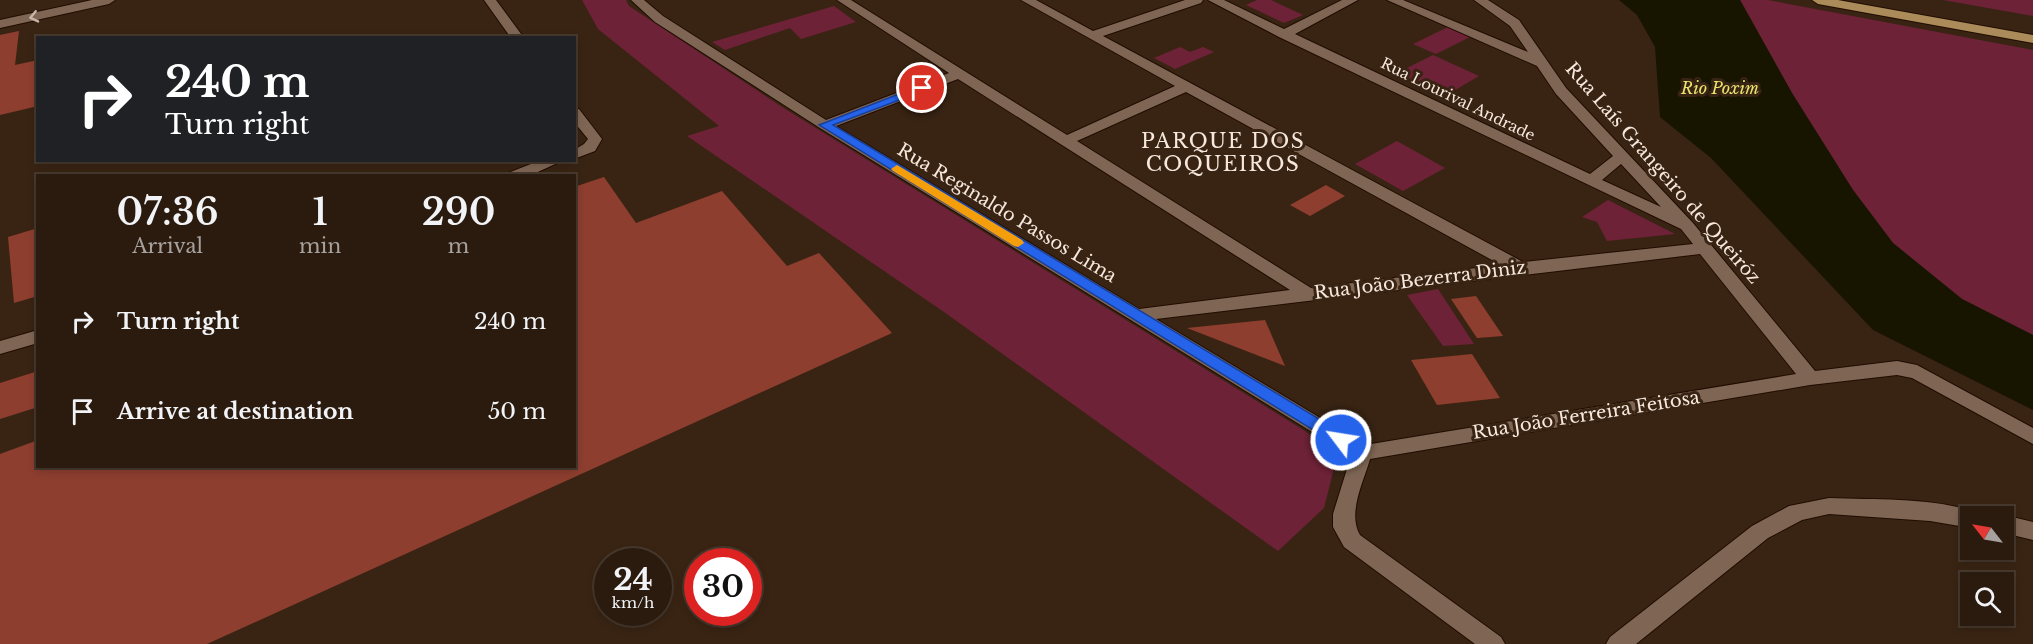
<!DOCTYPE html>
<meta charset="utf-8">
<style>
body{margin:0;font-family:"Libre Baskerville",serif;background:#332417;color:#f1f3f6;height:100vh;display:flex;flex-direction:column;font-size:22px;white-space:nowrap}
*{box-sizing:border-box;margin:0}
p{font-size:20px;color:#a6a19e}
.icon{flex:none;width:33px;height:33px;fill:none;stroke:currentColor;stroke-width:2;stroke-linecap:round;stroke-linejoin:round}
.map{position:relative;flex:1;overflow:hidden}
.side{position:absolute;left:36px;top:174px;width:540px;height:294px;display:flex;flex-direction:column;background:#2b1b0e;border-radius:0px;box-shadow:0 3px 9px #0003,0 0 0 2px #47392e}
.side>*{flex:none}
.guide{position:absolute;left:36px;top:36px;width:540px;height:126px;border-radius:0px;box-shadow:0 3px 9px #0003,0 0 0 2px #47392e;background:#202124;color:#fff;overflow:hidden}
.needle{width:39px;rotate:301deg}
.tools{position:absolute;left:1960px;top:506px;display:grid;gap:12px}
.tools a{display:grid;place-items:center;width:54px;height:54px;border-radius:0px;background:#2b1b0e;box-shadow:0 3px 9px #0003,0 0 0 2px #47392e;font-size:30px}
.speed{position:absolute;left:594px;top:548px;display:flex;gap:12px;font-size:30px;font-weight:700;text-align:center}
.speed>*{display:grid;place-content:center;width:78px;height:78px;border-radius:50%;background:#2b1b0e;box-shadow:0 3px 9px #0003,0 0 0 2px #47392e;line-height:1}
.speed small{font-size:15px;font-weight:400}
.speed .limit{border:9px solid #d22;background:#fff;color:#111}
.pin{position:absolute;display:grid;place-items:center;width:51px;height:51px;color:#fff;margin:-26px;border:3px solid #fff;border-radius:50%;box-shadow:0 2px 6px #0007}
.me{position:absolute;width:66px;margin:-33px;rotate:301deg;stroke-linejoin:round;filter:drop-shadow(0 0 4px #0008)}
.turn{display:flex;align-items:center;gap:21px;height:126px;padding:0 30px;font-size:27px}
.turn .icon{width:78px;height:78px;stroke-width:2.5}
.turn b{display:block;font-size:42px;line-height:51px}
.eta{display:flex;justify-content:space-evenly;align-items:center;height:102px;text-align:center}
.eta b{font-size:36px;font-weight:600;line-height:42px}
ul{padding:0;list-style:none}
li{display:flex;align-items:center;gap:18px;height:90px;padding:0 30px}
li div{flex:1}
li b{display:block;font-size:22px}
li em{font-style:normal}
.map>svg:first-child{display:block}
.green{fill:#6e2237}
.water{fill:#171500}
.building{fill:#8d3e2f}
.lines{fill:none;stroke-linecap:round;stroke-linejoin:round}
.minor-casing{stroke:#200c00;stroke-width:2}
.major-casing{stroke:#200c00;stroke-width:2}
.minor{fill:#7f6654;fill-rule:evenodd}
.major{fill:#ab8b59;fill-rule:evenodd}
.oneway{stroke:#c7b4a7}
.route{fill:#2563eb;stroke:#184099;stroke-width:1.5}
.slow{fill:#f59e0b}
.labels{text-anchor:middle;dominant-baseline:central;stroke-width:6;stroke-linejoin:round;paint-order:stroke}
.far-street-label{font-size:15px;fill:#f7e8de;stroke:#392413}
.far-water-label{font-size:16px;font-style:italic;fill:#e9e56f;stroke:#392413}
.street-label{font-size:18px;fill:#f7e8de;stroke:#392413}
.neighbourhood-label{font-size:20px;letter-spacing:1.5px;fill:#f7e8de;stroke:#392413}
</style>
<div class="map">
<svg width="2033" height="644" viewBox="0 0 2033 644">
<rect width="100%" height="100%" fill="#392413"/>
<path class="green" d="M582 0H626L629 6 782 107 1305 431 1337 456 1324 508 1278 551 944 312 687 136 719 126 598 29Z
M1257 0H1271L1303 15 1284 23 1246 5Z
M1740 0H1768L2033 50V335L1962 299 1893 243 1853 190 1792 93Z
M1943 0H2033V16Z
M834 6 856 22 801 39 790 28 725 50 712 42Z
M1448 27 1470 37 1436 54 1413 44Z
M1180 47 1190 52 1203 47 1214 52 1175 69 1154 58Z
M1433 55 1479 76 1445 96 1397 73Z
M1397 141 1445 168 1403 191 1355 164Z
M1608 200 1675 234 1607 241 1597 222 1582 217Z
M1438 289 1474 344 1443 346 1407 295Z"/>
<path class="water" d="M1619 0H1740L1792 93 1853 190 1893 243 1962 299 2033 335V410L1873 330 1711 158 1660 117 1655 47 1637 15Z"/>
<path class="building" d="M19 31 15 65 38 60V106L0 115V35Z
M604 177 636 223 722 191 787 266 819 253 892 333 207 644H0V454L38 440V466H574V187Z
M1326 185 1345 196 1310 216 1290 205Z
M38 228V296L14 303 8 237Z
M1476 296 1503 336 1477 338 1451 299Z
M1265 320 1285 366 1187 328Z
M1472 354 1500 398 1437 405 1411 360Z
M38 371V407L0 419V383Z"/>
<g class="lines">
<g class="minor-casing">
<path id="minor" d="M92 0H115L109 4 0 28V20Z
M484 0H496L524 38H511Z
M631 0H644L663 16 826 120 949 73 837 0H851L1067 135 1175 86 1021 0H1036L1093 31 1185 0H1203L1201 3 1103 36 1523 262 1693 244 1681 229 1279 37 1208 0H1224L1284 29 1342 0H1358L1295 34 1590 174 1613 156 1556 94 1537 66 1387 0H1403L1528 52 1510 26 1474 0H1488L1519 20 1566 88 1693 223 1815 371 1897 361 1917 365 2033 428V444L1912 378 1897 375 1810 385 1370 459C1364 481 1347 513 1360 535L1501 637 1505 644H1475L1344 547 1333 527V514L1351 456 820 128 655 22ZM958 79 1290 290 1139 309 836 126ZM1186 92 1501 265 1311 288 1077 141ZM1621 164 1661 207 1602 180ZM1700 254 1796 374 1365 445 1156 319Z
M574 108 579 109 602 139 595 151 574 159V150L584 144 588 139 574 122Z
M541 160H564L529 176H506L508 173Z
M38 330V343L0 354V341Z
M1829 498C1878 500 1932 497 1979 513L1980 516H1971V528L1930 521 1829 514 1802 520 1768 538 1636 644H1606L1610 637 1752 526 1789 506Z
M2004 515 2033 522V540L2004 533V516H2002Z"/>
</g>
<g class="major-casing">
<path id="major" d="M1812 0H1838L2033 35V43L1818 4Z"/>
</g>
<use href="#minor" class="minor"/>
<use href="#major" class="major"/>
</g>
<defs><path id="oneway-chevron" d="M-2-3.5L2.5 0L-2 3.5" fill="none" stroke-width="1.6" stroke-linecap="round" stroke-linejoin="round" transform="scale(1.5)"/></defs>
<use class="oneway" href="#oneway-chevron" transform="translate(34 17) rotate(167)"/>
<path class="route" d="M922 85 926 86V90L833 125 1347 436 1349 440 1347 444H1336L819 125Z"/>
<path class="slow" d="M897 165 1022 240 1024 243 1018 247 1014 246 893 171 891 169Z"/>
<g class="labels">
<g class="far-street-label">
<text transform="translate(1458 99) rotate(26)">Rua Lourival Andrade</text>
</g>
<g class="far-water-label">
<text x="1720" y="88">Rio Poxim</text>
</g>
<g class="street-label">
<text transform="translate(1663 173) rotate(49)">Rua Laís Grangeiro de Queiróz</text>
<text transform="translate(1007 213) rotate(31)">Rua Reginaldo Passos Lima</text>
<text transform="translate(1420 280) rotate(-7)">Rua João Bezerra Diniz</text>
<text transform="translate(1586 415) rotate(-9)">Rua João Ferreira Feitosa</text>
</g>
<g class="neighbourhood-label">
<text x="1223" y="141">PARQUE DOS<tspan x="1223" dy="23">COQUEIROS</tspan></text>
</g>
</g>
</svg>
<div class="tools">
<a><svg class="needle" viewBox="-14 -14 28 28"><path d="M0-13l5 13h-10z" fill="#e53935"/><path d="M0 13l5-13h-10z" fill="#a6a19e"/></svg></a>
<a><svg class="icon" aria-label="search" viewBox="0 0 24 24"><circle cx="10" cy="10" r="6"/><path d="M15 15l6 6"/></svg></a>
</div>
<div class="speed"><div>24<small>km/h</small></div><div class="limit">30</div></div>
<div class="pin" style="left:922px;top:88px;background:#d93025"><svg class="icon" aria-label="arrive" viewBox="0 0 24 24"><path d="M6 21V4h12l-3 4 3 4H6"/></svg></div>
<svg class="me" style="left:1341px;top:440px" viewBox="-20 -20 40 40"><circle r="17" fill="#2563eb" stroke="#fff" stroke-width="3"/><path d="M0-11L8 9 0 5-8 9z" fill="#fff"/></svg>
<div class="guide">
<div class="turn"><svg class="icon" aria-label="right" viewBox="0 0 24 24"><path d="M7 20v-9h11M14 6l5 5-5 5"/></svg><div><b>240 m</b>Turn right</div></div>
</div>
<section class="side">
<div class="eta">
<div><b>07:36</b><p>Arrival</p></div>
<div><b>1</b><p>min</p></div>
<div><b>290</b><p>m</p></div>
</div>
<ul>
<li><svg class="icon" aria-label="right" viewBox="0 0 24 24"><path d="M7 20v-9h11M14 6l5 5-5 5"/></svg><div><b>Turn right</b></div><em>240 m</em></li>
<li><svg class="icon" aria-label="arrive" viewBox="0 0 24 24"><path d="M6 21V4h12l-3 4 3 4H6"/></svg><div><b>Arrive at destination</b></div><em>50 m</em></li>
</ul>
</section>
</div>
